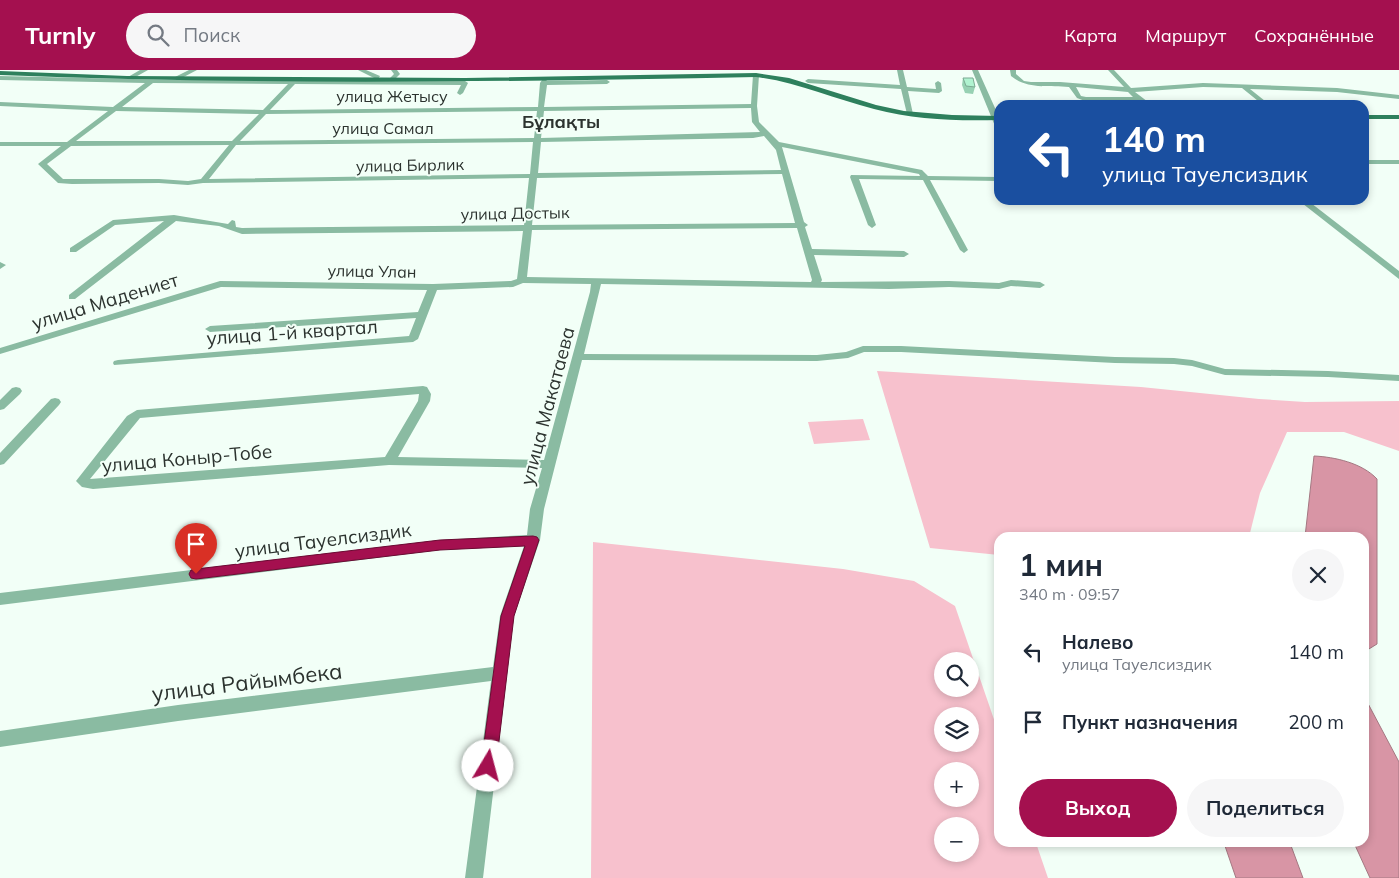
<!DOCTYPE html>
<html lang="ru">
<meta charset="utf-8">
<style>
body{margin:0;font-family:Mulish,sans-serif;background:#f6f6f7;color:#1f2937;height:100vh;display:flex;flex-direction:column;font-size:19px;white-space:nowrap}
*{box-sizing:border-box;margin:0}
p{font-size:16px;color:#747a83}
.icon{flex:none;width:28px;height:28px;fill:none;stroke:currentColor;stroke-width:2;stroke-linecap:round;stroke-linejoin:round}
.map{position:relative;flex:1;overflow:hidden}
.sheet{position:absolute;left:994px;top:462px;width:375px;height:315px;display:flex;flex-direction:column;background:#fff;border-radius:15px;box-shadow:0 2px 8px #0003}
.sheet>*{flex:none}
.guide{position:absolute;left:994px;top:30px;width:375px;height:105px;border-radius:15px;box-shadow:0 2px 8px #0003;background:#1a4fa0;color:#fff;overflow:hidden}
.buttons{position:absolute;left:934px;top:582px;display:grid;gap:10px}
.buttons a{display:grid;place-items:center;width:45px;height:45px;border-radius:50%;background:#fff;box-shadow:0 2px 8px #0003;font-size:25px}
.pin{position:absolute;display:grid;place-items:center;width:42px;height:42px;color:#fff;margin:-51px -21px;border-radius:50% 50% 50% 0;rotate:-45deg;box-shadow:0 0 5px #0007}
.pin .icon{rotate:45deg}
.me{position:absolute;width:55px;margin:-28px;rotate:8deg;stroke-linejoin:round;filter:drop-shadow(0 0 4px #0008)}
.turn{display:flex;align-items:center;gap:18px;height:105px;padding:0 25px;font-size:22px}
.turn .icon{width:65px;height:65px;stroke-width:2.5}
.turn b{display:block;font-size:35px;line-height:42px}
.round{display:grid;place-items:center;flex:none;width:52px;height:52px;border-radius:26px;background:#f6f6f7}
.summary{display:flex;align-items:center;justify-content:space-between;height:85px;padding:0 25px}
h1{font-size:30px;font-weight:700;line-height:38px}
.action{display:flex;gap:10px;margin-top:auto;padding:10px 25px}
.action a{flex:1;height:58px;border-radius:30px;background:#a4104f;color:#fff;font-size:20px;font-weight:700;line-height:58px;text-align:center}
.action a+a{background:#f6f6f7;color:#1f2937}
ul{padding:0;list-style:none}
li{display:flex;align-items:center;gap:15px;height:70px;padding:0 25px}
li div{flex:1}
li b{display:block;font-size:19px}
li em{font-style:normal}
header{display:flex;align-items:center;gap:30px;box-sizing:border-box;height:70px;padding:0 25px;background:#a4104f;color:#fff}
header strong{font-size:24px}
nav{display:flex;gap:28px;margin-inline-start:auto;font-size:18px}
.search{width:350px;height:45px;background:#f6f6f7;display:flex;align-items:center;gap:12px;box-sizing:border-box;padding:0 18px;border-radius:28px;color:#747a83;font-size:19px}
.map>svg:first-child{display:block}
.green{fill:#f7c1cd;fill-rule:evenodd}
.water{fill:#d895a5;stroke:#a47882}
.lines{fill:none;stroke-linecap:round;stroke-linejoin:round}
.minor{fill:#8abba2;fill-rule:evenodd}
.major{fill:#2e805d;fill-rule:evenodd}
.wall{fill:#97d1b3}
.building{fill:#b0f3d0;stroke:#7baa92}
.route{fill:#a4104f;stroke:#6b0a33}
.labels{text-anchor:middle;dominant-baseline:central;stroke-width:4;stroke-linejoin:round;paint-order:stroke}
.far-street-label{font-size:16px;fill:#2c332f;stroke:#f2fff7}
.far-quarter-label{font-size:18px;font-weight:bold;fill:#2c332f;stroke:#f2fff7}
.street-label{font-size:19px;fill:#2c332f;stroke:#f2fff7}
.near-street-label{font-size:22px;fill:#2c332f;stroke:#f2fff7}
</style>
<header>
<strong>Turnly</strong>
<div class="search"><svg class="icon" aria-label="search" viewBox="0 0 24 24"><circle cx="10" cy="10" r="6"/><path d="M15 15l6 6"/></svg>Поиск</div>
<nav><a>Карта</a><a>Маршрут</a><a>Сохранённые</a></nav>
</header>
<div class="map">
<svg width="1399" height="808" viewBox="0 0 1399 808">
<rect width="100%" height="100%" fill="#f2fff7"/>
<path class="green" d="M877 301 1141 317 1259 329 1305 332 1399 331V381L1344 362H1287L1260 423 1250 463 1240 467 999 468V485L930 478Z
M863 349 870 370 814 374 808 352Z
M593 472 843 499 914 511 955 536 999 664V772L1036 773 1048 808H591ZM942 591H970V619H942ZM942 646H970V674H942ZM942 701H970V729H942ZM942 756H970V784H942Z"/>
<path class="water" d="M1314 386C1335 387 1362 393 1377 409V574L1364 582V468L1305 467Z
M1364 626 1399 692V808H1370L1354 773 1364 772Z
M1224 773H1290L1303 808H1236Z"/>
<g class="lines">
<path class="minor" d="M140 0H148L132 9 176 10 175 7 189 0H197L178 10H291L295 8 298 10 375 11 374 8 358 0H366L380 6 377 11H391L389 9 394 4 391 0H397L400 4 393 11H465L468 13 463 23 460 25 457 23 461 15 295 14 270 40H283L538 37 540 13 544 7 547 11 607 10 610 12 607 14 547 15 544 37 751 34 753 5 756 3 759 5 757 36 759 52 779 72 922 100 928 106 999 107V111L930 110 968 180 964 183 960 180 923 110 859 109 876 155 872 158 868 155 850 107 851 105 920 106 919 104 782 77 804 152 808 155 805 157 812 179 904 181 909 184 904 187 814 185 822 210 821 212 949 211 999 213 1011 210 1040 212 1045 215 1040 218 1011 216 999 219 949 217 889 219 601 214 584 284 817 285 846 282 863 276H901L1115 287 1174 288 1192 290 1225 299 1328 301 1399 305V311L1328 307 1225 305 1192 296 1174 294 1115 293 901 282H864L848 288 817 291 582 290 544 439 540 470 514 546 483 808H465L491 611 178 651 0 677V661L178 635 493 597 500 546 524 476 440 480 0 535V523L440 470 527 465 530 439 542 398 389 395 93 419 82 417 76 411 127 346 137 340 423 316 427 317 431 324 430 331 398 387 544 390 590 222 591 214 523 213 513 217 437 220 418 269 413 272 114 295 113 293 114 291 118 290 409 266 416 248 210 262 205 259 210 256 418 242 427 220 221 217 0 284V278L220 211 433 214 511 211 517 209 523 161 242 164 219 156 176 151 75 229H69V225L164 151 115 155 76 182H70V178L113 150 174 145 228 154 232 150 235 151 236 157 242 158 524 155 529 108 203 113 188 115 159 113 72 114 58 113 38 94 61 76H0V72H67L108 41 0 36V32L113 37 145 13 0 10V6L128 9V7ZM153 13 288 14 263 40 122 37ZM751 38 752 52 760 62 541 68 544 41ZM116 41 259 44 232 71H76ZM537 41 534 68 240 71 266 44ZM764 66 776 80 781 100 538 103 541 72 753 68ZM533 72 530 104 209 109 236 75ZM229 75 201 109 188 111 159 109H63L47 94 71 76ZM782 104 795 153 532 155 537 108ZM797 158 812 210 811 212 527 207 532 160ZM419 324 418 331 385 387 90 409 140 348Z
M897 0H903L907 17 936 19 935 13 938 11 941 13 942 21 939 23 908 21 913 44 910 46 907 44 901 19 808 13 805 11 808 9 900 15Z
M972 0H978L999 47V58L995 56Z
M1010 0H1016V4L1024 11 1031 12H1060L1124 17 1108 0H1114L1131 18 1203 13 1337 18 1399 25V29L1337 22 1250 19 1270 35H1263L1242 18 1203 17 1135 22 1152 35H1144L1137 31H1085L1077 28 1069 17C1048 15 1028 20 1011 6ZM1076 17 1128 22 1133 27H1086L1081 26Z
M1364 90H1399V94H1364Z
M1298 130H1307L1399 201V209Z
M0 192 6 195 0 199Z
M16 317 20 318 22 321 20 324 4 339 0 340V330L12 318Z
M55 328 59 329 61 332 59 335 4 394 0 395V383L51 329Z"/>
<path class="major" d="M0 1 127 6 465 8 756 3 789 8 876 35 904 41 952 45 999 46V50C956 51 915 50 874 39 834 29 797 12 756 7 504 12 252 15 0 5Z
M1364 45H1399V49H1364Z"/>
</g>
<path class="wall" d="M963 8 975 17 973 24 965 23 962 15Z"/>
<path class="building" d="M963 8H973L975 17 966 16Z"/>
<path class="route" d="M533 466 537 467 539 470 514 546 496 696 494 702 488 704 483 702 481 696 501 546 525 476 440 480 196 509 191 508 189 504 191 500 196 499 440 470Z"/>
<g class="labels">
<g class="far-street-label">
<text x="392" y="26">улица Жетысу</text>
<text x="383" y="58">улица Самал</text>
<text transform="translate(410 95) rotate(-1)">улица Бирлик</text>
<text transform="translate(515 143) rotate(-1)">улица Достык</text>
<text transform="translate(372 201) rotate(1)">улица Улан</text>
</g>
<g class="far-quarter-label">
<text x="561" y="51">Бұлақты</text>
</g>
<g class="street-label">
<text transform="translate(105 231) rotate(-17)">улица Мадениет</text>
<text transform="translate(292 262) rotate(-4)">улица 1-й квартал</text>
<text transform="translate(547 336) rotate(-75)">улица Макатаева</text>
<text transform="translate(187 388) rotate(-5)">улица Коныр-Тобе</text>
<text transform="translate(323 470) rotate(-7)">улица Тауелсиздик</text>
</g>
<g class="near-street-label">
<text transform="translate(247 612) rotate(-7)">улица Райымбека</text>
</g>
</g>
</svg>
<div class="buttons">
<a><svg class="icon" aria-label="search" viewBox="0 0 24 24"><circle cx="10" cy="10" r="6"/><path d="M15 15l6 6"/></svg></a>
<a><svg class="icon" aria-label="layers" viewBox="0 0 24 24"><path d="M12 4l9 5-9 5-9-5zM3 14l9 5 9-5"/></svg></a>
<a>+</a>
<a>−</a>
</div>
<div class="pin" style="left:196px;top:504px;background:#d93025"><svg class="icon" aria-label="arrive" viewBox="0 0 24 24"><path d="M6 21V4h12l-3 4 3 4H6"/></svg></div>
<svg class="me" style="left:488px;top:696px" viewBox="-20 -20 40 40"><circle r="19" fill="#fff"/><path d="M0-13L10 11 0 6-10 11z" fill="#a4104f"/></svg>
<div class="guide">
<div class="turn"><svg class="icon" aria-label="left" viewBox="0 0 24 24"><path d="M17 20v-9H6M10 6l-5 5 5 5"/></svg><div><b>140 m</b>улица Тауелсиздик</div></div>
</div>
<section class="sheet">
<div class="summary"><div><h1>1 мин</h1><p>340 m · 09:57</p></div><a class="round"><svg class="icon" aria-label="close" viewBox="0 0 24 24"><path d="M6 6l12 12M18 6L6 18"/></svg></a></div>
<ul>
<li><svg class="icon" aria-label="left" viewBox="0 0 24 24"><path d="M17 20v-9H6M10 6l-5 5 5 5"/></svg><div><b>Налево</b><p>улица Тауелсиздик</p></div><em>140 m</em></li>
<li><svg class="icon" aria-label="arrive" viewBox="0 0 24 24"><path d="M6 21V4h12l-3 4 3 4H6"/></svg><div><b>Пункт назначения</b></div><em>200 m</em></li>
</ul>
<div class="action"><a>Выход</a><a>Поделиться</a></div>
</section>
</div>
